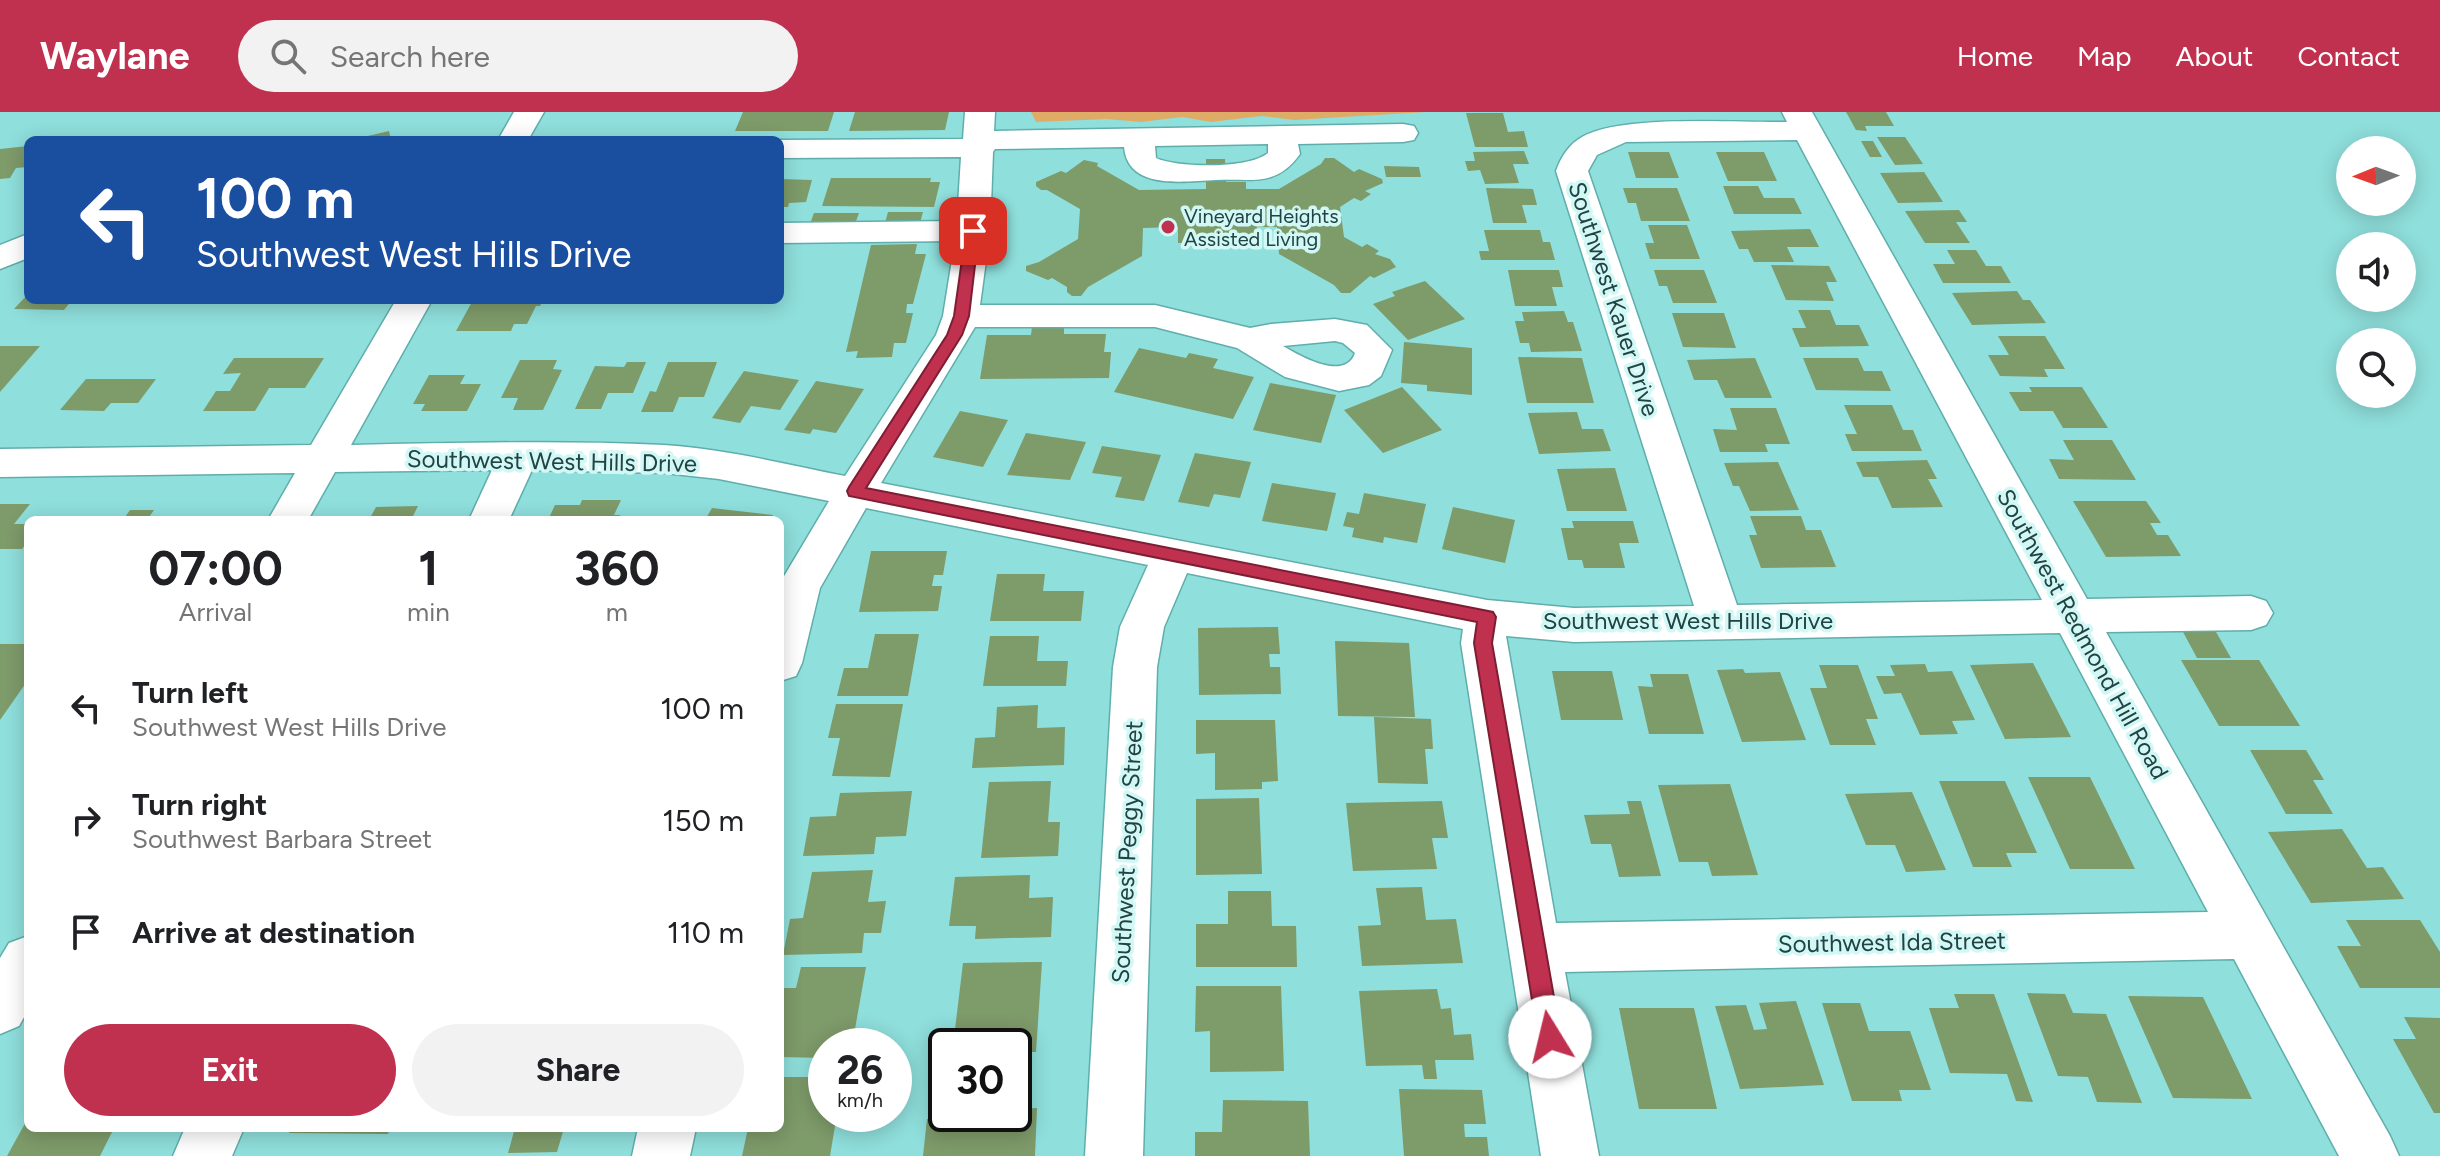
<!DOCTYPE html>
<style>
body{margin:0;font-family:Figtree,sans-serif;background:#f2f2f2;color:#202124;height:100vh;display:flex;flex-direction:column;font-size:30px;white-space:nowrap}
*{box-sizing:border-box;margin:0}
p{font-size:26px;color:#757577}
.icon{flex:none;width:44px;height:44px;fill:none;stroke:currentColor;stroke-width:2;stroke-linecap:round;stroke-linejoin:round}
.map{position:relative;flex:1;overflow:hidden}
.drawer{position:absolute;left:24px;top:404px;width:760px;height:616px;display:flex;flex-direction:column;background:#fff;border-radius:12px;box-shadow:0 4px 20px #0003}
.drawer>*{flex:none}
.hud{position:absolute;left:24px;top:24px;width:760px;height:168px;border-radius:12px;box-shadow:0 4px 20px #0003;background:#1a4fa0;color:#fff;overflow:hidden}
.needle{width:52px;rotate:269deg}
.buttons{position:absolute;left:2336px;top:24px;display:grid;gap:16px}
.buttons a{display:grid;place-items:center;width:80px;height:80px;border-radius:50%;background:#fff;box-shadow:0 4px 20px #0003;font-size:40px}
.speed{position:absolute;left:808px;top:916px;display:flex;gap:16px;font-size:40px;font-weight:700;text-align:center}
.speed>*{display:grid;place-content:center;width:104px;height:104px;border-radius:50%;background:#fff;box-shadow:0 4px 20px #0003;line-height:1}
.speed small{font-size:20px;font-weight:400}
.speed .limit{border:4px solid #111;border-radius:12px;background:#fff;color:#111}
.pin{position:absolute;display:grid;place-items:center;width:68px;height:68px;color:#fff;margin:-34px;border-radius:16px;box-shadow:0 4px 12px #0006}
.me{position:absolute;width:88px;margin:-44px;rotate:351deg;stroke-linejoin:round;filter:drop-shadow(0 0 6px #0008)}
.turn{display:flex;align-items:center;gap:28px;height:168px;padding:0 40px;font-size:36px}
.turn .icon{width:104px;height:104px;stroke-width:2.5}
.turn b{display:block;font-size:56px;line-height:68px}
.eta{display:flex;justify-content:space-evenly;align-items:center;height:136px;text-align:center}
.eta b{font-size:48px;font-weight:700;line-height:56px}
.primary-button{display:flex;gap:16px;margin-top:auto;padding:16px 40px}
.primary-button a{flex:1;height:92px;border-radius:48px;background:#c0304f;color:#fff;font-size:32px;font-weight:700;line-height:92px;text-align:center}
.primary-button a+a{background:#f2f2f2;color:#202124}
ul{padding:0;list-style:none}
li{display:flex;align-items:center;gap:24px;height:112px;padding:0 40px}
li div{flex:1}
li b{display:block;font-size:30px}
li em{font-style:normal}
header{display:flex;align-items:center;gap:48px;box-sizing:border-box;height:112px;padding:0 40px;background:#c0304f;color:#fff}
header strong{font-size:38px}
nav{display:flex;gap:44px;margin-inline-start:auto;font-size:28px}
.search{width:560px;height:72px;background:#f2f2f2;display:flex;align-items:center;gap:20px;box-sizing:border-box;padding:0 28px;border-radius:44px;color:#757577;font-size:30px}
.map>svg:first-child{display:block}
.green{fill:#dfac68}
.building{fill:#7e9b6a}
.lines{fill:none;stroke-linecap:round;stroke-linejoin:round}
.minor-casing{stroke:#5faeac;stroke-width:3}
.minor{fill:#fff;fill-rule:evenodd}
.route{fill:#c0304f;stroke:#7d1f33;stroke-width:2}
.poi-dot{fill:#c0304f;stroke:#d2f8f6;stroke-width:3}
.labels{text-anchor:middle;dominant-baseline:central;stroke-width:7;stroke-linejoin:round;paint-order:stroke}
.far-poi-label{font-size:20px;fill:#224343;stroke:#d2f8f6;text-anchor:start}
.street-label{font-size:24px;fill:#224343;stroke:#d2f8f6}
</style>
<header>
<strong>Waylane</strong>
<div class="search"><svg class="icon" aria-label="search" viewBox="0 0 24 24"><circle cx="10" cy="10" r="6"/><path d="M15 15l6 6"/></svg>Search here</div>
<nav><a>Home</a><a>Map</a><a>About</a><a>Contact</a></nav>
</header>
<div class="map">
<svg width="2440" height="1044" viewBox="0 0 2440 1044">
<rect width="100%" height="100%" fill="#8fdfdc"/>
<path class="green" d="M1031 0H1426L1294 8 1262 4 1211 10 1182 5 1141 10 1107 7 1036 10Z"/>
<path class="building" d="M743 0H834L828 19H735Z
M855 0H949L945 18 849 19Z
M1846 0H1886L1894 14H1865L1867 19 1856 18Z
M1466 1H1503L1508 20 1524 19 1528 35H1475Z
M389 19 391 28H355V27Z
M297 24 294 28H238V25Z
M1877 25H1905L1923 52 1895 53Z
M1861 29H1873L1882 45H1870Z
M28 34V55L16 56 10 66 0 67V37Z
M1524 39 1529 52H1513L1519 71 1485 72 1480 58 1468 59 1465 49H1475L1473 40Z
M1628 40H1669L1679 66H1636Z
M1716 40H1764L1777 69H1728Z
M1325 46H1334L1354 60 1359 57 1382 67 1383 71 1365 79 1371 82 1361 89 1354 86 1340 95 1344 125 1362 135 1367 132 1379 139 1375 142 1390 147 1396 155 1374 166 1370 164 1350 181H1341L1334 173 1279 142 1277 115H1257V130H1244V134H1231L1232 136 1204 137V133H1193V131H1178V115L1143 116 1142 144 1088 175 1081 184H1072L1067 180V175L1052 166 1048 168 1026 159V154L1039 150 1078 127 1080 97 1047 78H1041L1036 74V70L1061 59 1066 61 1084 48 1098 51 1097 54 1139 78 1206 77V47H1225L1226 70H1246V77H1279L1321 52Z
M1384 54 1419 55 1421 65H1386Z
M1924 60 1943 90 1898 91 1880 61Z
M831 66H931L930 70H940L934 95 822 94Z
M780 67 812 68 806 90 789 91 788 95H780Z
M1723 74H1758L1764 86H1794L1802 102H1734Z
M1486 76 1533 77 1537 93H1522L1527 111H1493Z
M1623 76H1677L1690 109H1641L1636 91H1628Z
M1959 98 1967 110H1956L1970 131H1925L1905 99Z
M888 100H923L920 111H885Z
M814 101H859L855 112H810Z
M1648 113H1687L1700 147H1650L1645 131H1654Z
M1810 117 1819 135H1787L1794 150H1754L1748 137H1739L1731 119Z
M1484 118H1540L1543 130H1550L1555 148H1481L1479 139H1489Z
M917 132 915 142H926L913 192H907L906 201H913L906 231H894L892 245 856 246 858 239 846 240 871 133Z
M1947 138H1976L1986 154H2001L2011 171H1943L1933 152H1955Z
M1771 153 1829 154 1837 170H1826L1834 189 1786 188Z
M1508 158H1559L1563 175H1552L1557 194H1515Z
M1654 158H1704L1717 191H1673L1667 174H1659Z
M1425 169 1465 207 1408 228 1373 192 1395 184 1392 180Z
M2017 179 2023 188H2030L2046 211 1972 213 1952 181Z
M28 182V188H72L64 198 14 197Z
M473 188H543L540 194H536L527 212H514L511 219H456Z
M1798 198H1830L1836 213H1859L1869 234 1800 235 1792 216H1806Z
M1564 199 1568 210H1573L1582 239 1531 240 1529 231H1520L1515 209H1524L1522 200Z
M1672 201H1724L1736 236 1683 235Z
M1032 215H1064V222H1106L1104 240H1111L1109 266 980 267 987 223H1031Z
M1998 224H2045L2065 257H2044L2048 265 2000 264 1988 243H2009Z
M1404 230 1472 236V283L1427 279V273L1401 271Z
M0 234H40L0 280Z
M1139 236 1186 246 1189 241 1218 247 1213 256 1254 265 1233 307 1114 280Z
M1518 245 1582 246 1594 291H1527Z
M234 246H324L305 276H269L255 299H203L216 279H230L241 261 223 262Z
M1755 246 1772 286H1725L1717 268H1694L1687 248Z
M1803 246H1858L1864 259H1882L1891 279 1816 278Z
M520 248H557L553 257 562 258 543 298H513L518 286H501Z
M627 250H646L633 281H608L601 297H575L595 254 624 255Z
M668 250H717L704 285H679L673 300H641L650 279 656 280Z
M744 259 799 268 780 298 751 294 740 311 712 306Z
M429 263H465L460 272H481L467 299H421L425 292H413Z
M86 267H156L138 291H111L104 299 60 298Z
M816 269 864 277 836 321 813 317 810 322 784 318Z
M1270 271 1336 283 1321 331 1253 318Z
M1402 275 1442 318 1383 341 1344 298Z
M2029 275H2082L2108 316H2063L2053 299H2020L2009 280H2032Z
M1844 293H1892L1903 318H1913L1922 339H1852L1845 322H1857Z
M1730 296H1776L1790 332H1765L1768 340H1720L1713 317 1737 318Z
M960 299 1008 308 983 355 933 345Z
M1577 300 1582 317H1603L1611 339 1539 342 1528 301Z
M1026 321 1086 330 1070 368 1007 363Z
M2063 328H2112L2136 368 2059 367 2049 347 2074 348Z
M1102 334 1161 343 1144 389 1115 385 1122 365 1092 361Z
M1195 341 1251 350 1240 386 1214 382 1209 395 1178 390Z
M1927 348 1937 367H1928L1943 395 1892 396 1878 365H1863L1856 350Z
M1778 350 1799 398 1750 399 1739 374H1733L1724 351Z
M1615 356 1627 399H1567L1557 357Z
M1272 371 1336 381 1327 419 1262 409Z
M1364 381 1426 392 1417 431 1384 425 1383 431 1352 425 1354 416 1343 414 1347 400 1359 402Z
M582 388H621L614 403H620L618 408H548L555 393H580Z
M2073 389H2146L2161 411H2150L2157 423H2168L2181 444 2106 445Z
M0 392H30L14 412H28V429L22 437H0Z
M418 394 411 408H369L376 395Z
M1453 395 1515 408 1505 451 1442 437Z
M712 396 773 403 770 408H705Z
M130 398H154L147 408H123Z
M1750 404H1801L1806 418H1821L1836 455 1761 456 1749 423H1757Z
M1572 409H1633L1639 431H1619L1625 456H1584L1582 448H1568L1561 416H1574Z
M871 439H947L943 463H934L932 474H942L938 499 859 500Z
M997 462H1045L1043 479H1084L1081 509H990Z
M2175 505 2208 506 2231 546H2197Z
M1278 515 1280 542H1269L1270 555H1280L1281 582 1199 583 1198 516Z
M875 522H919L908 584H837L844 556H868Z
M990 524H1039L1037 549H1068L1066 574H983Z
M1335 529 1409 531 1415 605 1338 604Z
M0 532H28V568L0 608Z
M2181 548H2259L2300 614H2219Z
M2033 551 2071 625 2005 627 1970 553Z
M1925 552 1928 560 1952 559 1975 608 1952 609 1958 622 1920 623 1901 581 1884 582 1876 564H1895L1890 553Z
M1819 553H1858L1878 607H1866L1876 633H1830L1810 576H1827Z
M1743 557 1745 561 1780 560 1806 628 1742 630 1717 558Z
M1552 559H1612L1623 608H1561Z
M1650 562H1688L1704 622H1649L1638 574 1653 575Z
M836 592H903L890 665 832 664 840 626H828Z
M1038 593 1037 616 1065 615 1064 653 972 656 975 626 995 625 997 595Z
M1374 605 1431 607 1433 637H1425L1428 672 1378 671Z
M1196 608H1275L1278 669 1262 670V677L1215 678V641L1196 642Z
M2250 638H2306L2324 668H2313L2333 702H2286Z
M2028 665H2090L2135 757H2070Z
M1051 669 1048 710H1060L1058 744 981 746 989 670Z
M1939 669H2005L2037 741H2006L2012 755H1973Z
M1730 672 1758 763 1712 764 1708 750H1679L1658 673Z
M912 679 906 724 876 725 874 742 803 744 810 705 836 704 840 681Z
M1912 680 1946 758 1906 760 1895 733H1866L1845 682Z
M1259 686 1262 762 1196 763V687Z
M1442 689 1448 726H1432L1437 757 1353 759 1346 691Z
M1627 689H1641L1661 764 1619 765 1611 732H1591L1584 703 1630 702Z
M2342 717 2367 756 2383 755 2404 787 2311 791 2268 720Z
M873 758 868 790 886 789 881 821H864L862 841 783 843 790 807 803 806 812 760Z
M1030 763 1029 786 1053 785 1051 825 975 827 976 814H949L955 765Z
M1422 775 1426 808 1456 807 1463 851 1362 854 1358 814 1381 813 1376 776Z
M1228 779H1271L1272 814H1296L1297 855H1196V812H1228Z
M2346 808H2420L2440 840V876H2360L2337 834H2361Z
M1042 850 1036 940H1014V934H953L963 851Z
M801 855H866L852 934H826V946L780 945 781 876H796Z
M1196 874H1281L1284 959 1210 960V919L1195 920Z
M1437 877 1441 897 1451 896 1454 923 1471 922 1474 948H1435L1437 967H1424L1422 953 1366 954 1359 879Z
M2027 881 2065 882 2073 901 2106 902 2142 991 2097 990 2088 965 2058 964Z
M1954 882H1994L2033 990 2016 989 2007 962 1950 961 1929 896H1959Z
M2128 884 2203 885 2252 987 2173 986Z
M1796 889 1824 973 1740 977 1715 894 1746 893 1754 918 1767 917 1759 891Z
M1822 891H1860L1869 919H1910L1931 978H1899L1902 989H1852Z
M1619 896H1694L1717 997H1639Z
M2404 905 2440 906V1001H2434L2393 927H2416Z
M941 964H946V1002H1014V997L1037 996 1035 1044H923L927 1007 938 1006Z
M780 965H826V1002H837L830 1044H742L748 1016H780Z
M1399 977 1482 978 1486 1012H1464L1465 1025H1487L1489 1044H1404Z
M1223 988 1308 989 1310 1044H1195V1020H1222Z
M28 1006V1016H114L100 1044H7Z
M291 1016H390L388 1022 289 1021Z
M515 1016H564L557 1040 508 1041Z"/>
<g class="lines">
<g class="minor-casing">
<path id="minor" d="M514 0H544L528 28H498Z
M965 0H995L994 19 1403 12 1414 14 1418 21 1414 28 1403 30 1298 32 1300 42C1276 76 1251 66 1216 68 1184 69 1128 79 1124 35L995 37 993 40 990 119 980 193H1155L1250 216 1271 212 1335 207 1367 213 1392 238 1381 264 1369 273 1339 279 1285 265 1237 236 1155 215H975L881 371 1487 488 1574 496 1694 494 1556 59C1561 45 1569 32 1582 25 1622 2 1738 11 1787 10L1782 0H1812L2087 487 2251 484 2266 489 2273 501 2266 513 2251 518 2106 520 2390 1024 2399 1044H2339L2234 847 1565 860 1599 1044H1541L1461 531 1463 517 1187 461 1164 515 1157 555 1143 1044H1085L1113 555 1120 515 1148 453 866 396 820 476 802 551 796 564 780 569V471L829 389 719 367 665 361 532 358 509 408H469L492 358 335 360 308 408H268L295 361 0 365V337L311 333 396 188H432L351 333C455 331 560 328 664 333 725 337 785 352 845 364L936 223 943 204 955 129 780 131V111L957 109 961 45 780 46 779 28 963 27ZM1797 28 2042 488 1737 493 1588 59 1597 43 1626 30ZM1268 32V41C1249 57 1178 56 1156 46L1155 34ZM1335 229 1343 231 1355 241C1345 270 1300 244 1283 234ZM2060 521 2208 800 1556 811 1506 524 1574 530Z
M28 122V146L0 157V133Z
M28 824V898L19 914 0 922V846L9 831Z
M185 1016H244L232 1044H173Z
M638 1016H696L690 1044H632Z"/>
</g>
<use href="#minor" class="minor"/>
</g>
<path class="route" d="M973 115 979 119 969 204 962 223 866 376 1493 500 1496 505 1492 531 1561 925 1558 933 1550 936 1542 933 1538 925 1474 531 1477 510 849 384 847 379 849 375 947 223 954 204 966 119Z"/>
<circle class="poi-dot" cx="1168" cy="115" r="8"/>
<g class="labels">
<g class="far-poi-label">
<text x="1184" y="104">Vineyard Heights<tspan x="1184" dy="23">Assisted Living</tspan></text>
</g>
<g class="street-label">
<text transform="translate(1614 187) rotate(72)">Southwest Kauer Drive</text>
<text transform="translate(552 349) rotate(1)">Southwest West Hills Drive</text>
<text x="1688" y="508">Southwest West Hills Drive</text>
<text transform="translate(2083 522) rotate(61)">Southwest Redmond Hill Road</text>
<text transform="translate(1127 740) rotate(-87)">Southwest Peggy Street</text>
<text transform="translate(1892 830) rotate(-1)">Southwest Ida Street</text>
</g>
</g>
</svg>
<div class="buttons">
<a><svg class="needle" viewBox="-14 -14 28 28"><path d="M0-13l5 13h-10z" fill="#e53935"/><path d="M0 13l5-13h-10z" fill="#757577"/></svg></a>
<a><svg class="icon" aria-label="sound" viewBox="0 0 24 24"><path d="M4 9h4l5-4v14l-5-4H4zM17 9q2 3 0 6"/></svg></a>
<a><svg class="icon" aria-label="search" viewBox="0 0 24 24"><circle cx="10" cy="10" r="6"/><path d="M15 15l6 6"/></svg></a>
</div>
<div class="speed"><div>26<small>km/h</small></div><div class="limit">30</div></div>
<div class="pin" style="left:973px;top:119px;background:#d93025"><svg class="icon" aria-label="arrive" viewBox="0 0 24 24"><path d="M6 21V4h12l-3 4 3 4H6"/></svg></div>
<svg class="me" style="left:1550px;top:925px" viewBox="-20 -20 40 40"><circle r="19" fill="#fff"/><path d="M0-13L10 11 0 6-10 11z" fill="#c0304f"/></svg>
<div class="hud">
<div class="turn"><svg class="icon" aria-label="left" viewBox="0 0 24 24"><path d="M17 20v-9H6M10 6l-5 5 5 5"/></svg><div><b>100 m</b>Southwest West Hills Drive</div></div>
</div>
<section class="drawer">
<div class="eta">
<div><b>07:00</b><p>Arrival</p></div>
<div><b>1</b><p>min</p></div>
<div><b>360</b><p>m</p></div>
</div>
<ul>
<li><svg class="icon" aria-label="left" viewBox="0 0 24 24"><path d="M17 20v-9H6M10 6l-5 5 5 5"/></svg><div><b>Turn left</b><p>Southwest West Hills Drive</p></div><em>100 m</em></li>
<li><svg class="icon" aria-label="right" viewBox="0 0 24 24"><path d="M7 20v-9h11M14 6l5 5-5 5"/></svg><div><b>Turn right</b><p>Southwest Barbara Street</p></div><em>150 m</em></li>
<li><svg class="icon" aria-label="arrive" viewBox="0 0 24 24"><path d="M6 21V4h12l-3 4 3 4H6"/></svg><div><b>Arrive at destination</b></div><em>110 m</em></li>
</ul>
<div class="primary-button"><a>Exit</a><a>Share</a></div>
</section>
</div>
